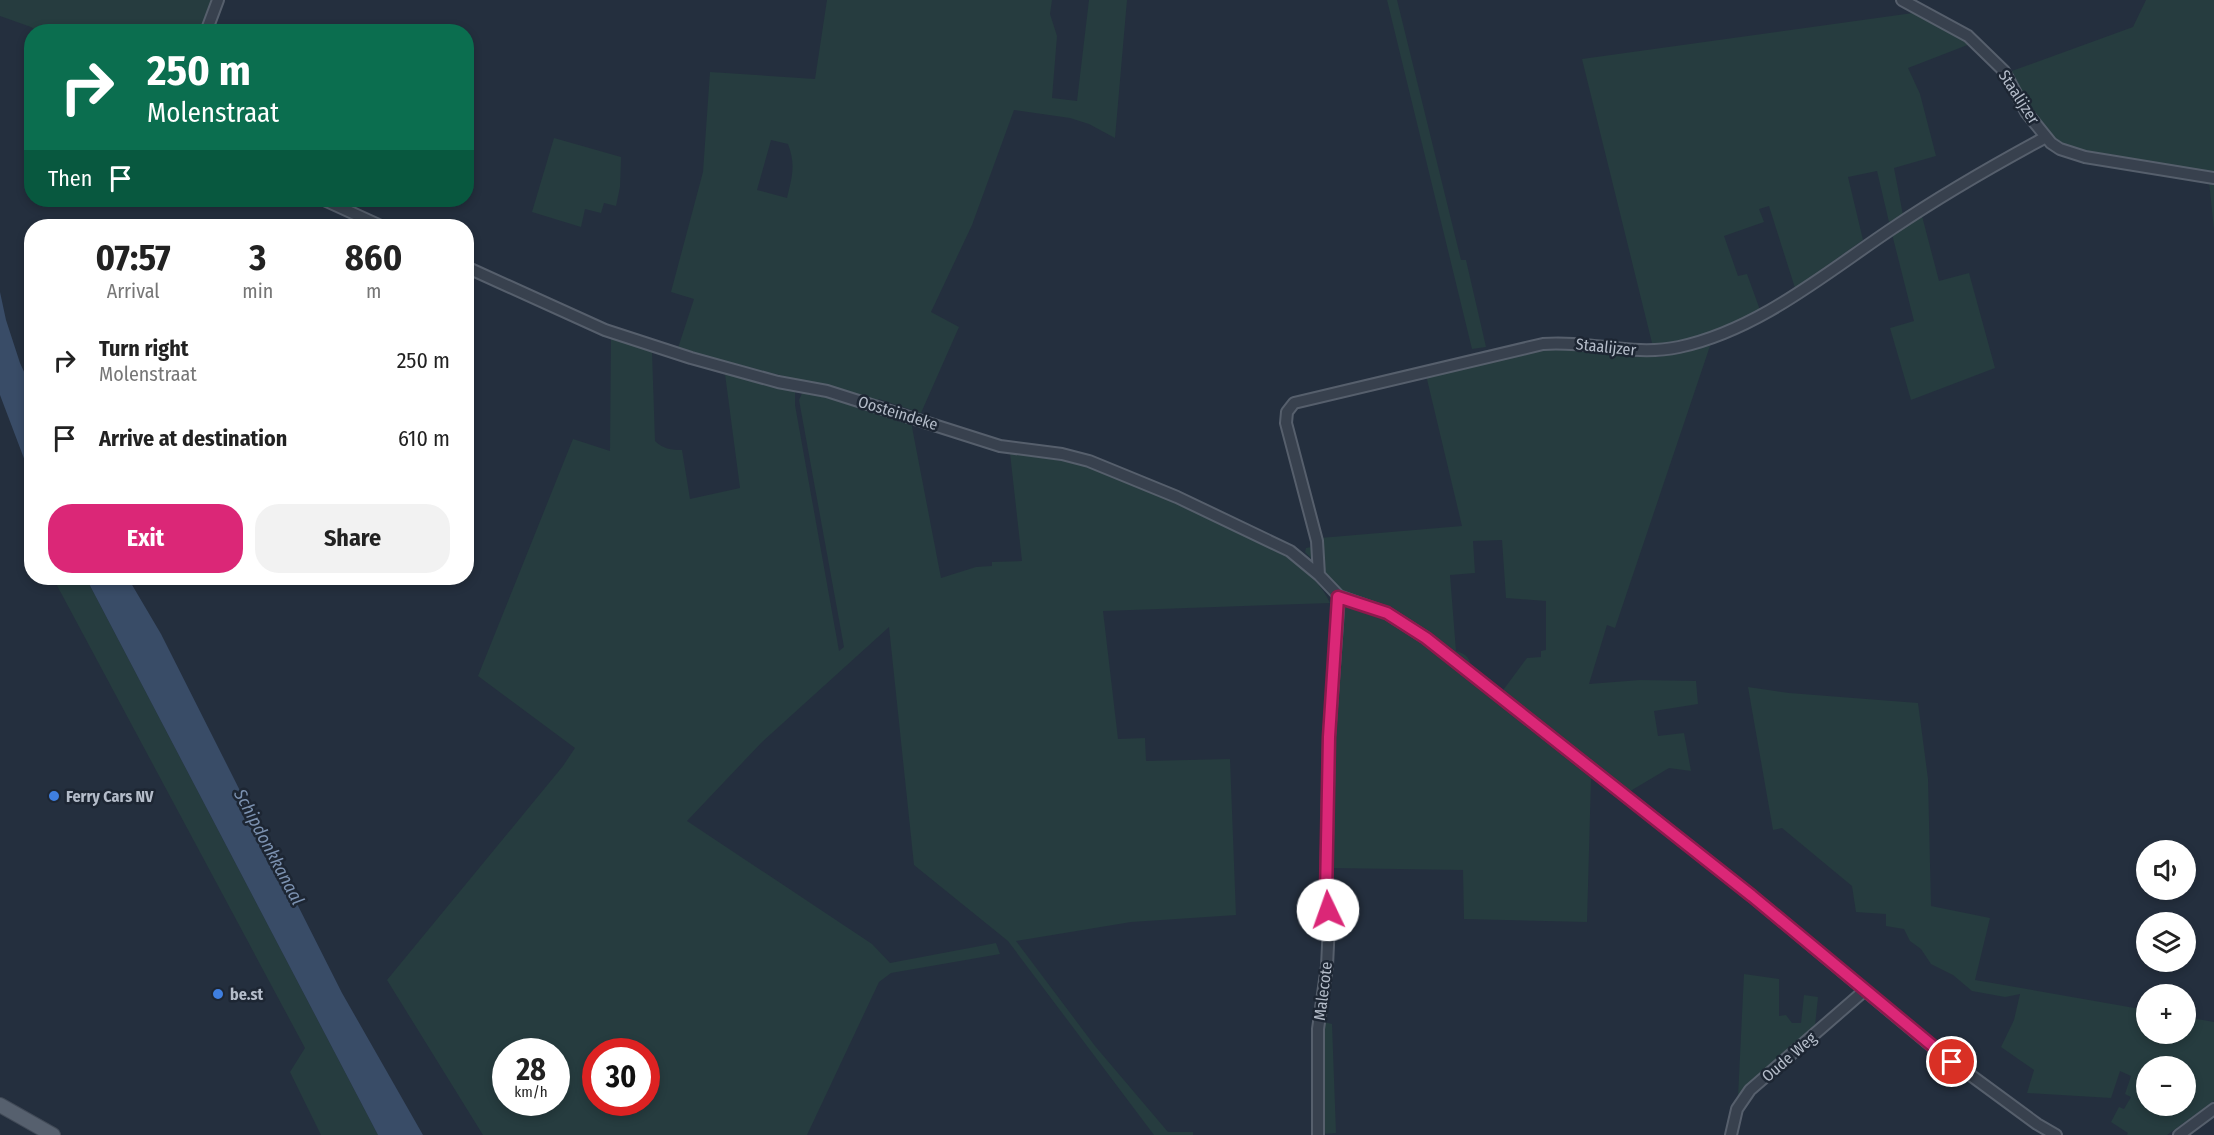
<!DOCTYPE html>
<meta charset="utf-8">
<style>
body{margin:0;font-family:"Fira Sans Condensed",sans-serif;background:#f2f2f2;color:#222;height:100vh;display:flex;flex-direction:column;font-size:22px;white-space:nowrap}
*{box-sizing:border-box;margin:0}
p{font-size:20px;color:#767676}
.icon{flex:none;width:33px;height:33px;fill:none;stroke:currentColor;stroke-width:2;stroke-linecap:round;stroke-linejoin:round}
.map{position:relative;flex:1;overflow:hidden}
.details{position:absolute;left:24px;top:219px;width:450px;height:366px;display:flex;flex-direction:column;background:#fff;border-radius:24px;box-shadow:0 3px 9px #0003}
.details>*{flex:none}
.guide{position:absolute;left:24px;top:24px;width:450px;height:183px;border-radius:24px;box-shadow:0 3px 9px #0003;background:#0b6e4f;color:#fff;overflow:hidden}
.fabs{position:absolute;left:2136px;top:840px;display:grid;gap:12px}
.fabs a{display:grid;place-items:center;width:60px;height:60px;border-radius:50%;background:#fff;box-shadow:0 3px 9px #0003;font-size:30px}
.speed{position:absolute;left:492px;top:1038px;display:flex;gap:12px;font-size:30px;font-weight:700;text-align:center}
.speed>*{display:grid;place-content:center;width:78px;height:78px;border-radius:50%;background:#fff;box-shadow:0 3px 9px #0003;line-height:1}
.speed small{font-size:15px;font-weight:400}
.speed .limit{border:9px solid #d22;background:#fff;color:#111}
.pin{position:absolute;display:grid;place-items:center;width:51px;height:51px;color:#fff;margin:-26px;border:3px solid #fff;border-radius:50%;box-shadow:0 2px 6px #0007}
.me{position:absolute;width:66px;margin:-33px;rotate:357deg;stroke-linejoin:round;filter:drop-shadow(0 0 4px #0008)}
.turn{display:flex;align-items:center;gap:21px;height:126px;padding:0 24px;font-size:27px}
.turn .icon{width:78px;height:78px;stroke-width:2.5}
.turn b{display:block;font-size:42px;line-height:51px}
.then{display:flex;align-items:center;height:57px;padding:0 24px;background:#0003;gap:12px;font-size:22px}
.eta{display:flex;justify-content:space-evenly;align-items:center;height:102px;text-align:center}
.eta b{font-size:36px;font-weight:700;line-height:42px}
.button{display:flex;gap:12px;margin-top:auto;padding:12px 24px}
.button a{flex:1;height:69px;border-radius:24px;background:#db2777;color:#fff;font-size:24px;font-weight:700;line-height:69px;text-align:center}
.button a+a{background:#f2f2f2;color:#222}
ul{padding:0;list-style:none}
li{display:flex;align-items:center;gap:18px;height:78px;padding:0 24px}
li div{flex:1}
li b{display:block;font-size:22px}
li em{font-style:normal}
.map>svg:first-child{display:block}
.green{fill:#263c3f;fill-rule:evenodd}
.water{fill:#394c67}
.lines{fill:none;stroke-linecap:round;stroke-linejoin:round}
.minor-casing{stroke:#565f6c;stroke-width:14}
.major-casing{stroke:#414a57;stroke-width:16}
.minor{stroke:#38414e;stroke-width:10}
.major{stroke:#56606e;stroke-width:14}
.route-casing{stroke:#8e194d;stroke-width:15}
.route{stroke:#db2777;stroke-width:10}
.shop-dot{fill:#3f7fe0;stroke:#1d2633;stroke-width:2}
.labels{text-anchor:middle;dominant-baseline:central;stroke-width:5;stroke-linejoin:round;paint-order:stroke}
.street-label{font-size:16px;fill:#b4bcc9;stroke:#1d2633}
.poi-label{font-size:16px;font-weight:bold;fill:#b4bcc9;stroke:#1d2633;text-anchor:start}
.water-label{font-size:18px;font-style:italic;fill:#7c92b1;stroke:#1d2633}
</style>
<div class="map">
<svg width="2214" height="1135" viewBox="0 0 2214 1135">
<rect width="100%" height="100%" fill="#242f3e"/>
<path class="green" d="M0 0H213L201 32 37 31 31 27 0 16Z
M827 0H1052L1050 14 1057 36 1052 98 1077 101 1089 0H1127L1115 138 1089 124 1070 118 1014 110 972 225 931 312 959 327 921 413 879 399 877 402C811 382 744 367 678 348L694 299 671 292 703 172 710 72 815 79ZM771 140 788 144C796 165 792 177 787 198L757 190Z
M1387 0H1397L1461 260H1466L1486 347 1472 349Z
M2146 0H2214V230L2208 172 2083 152 2061 144 2050 134 2031 110 2009 72 2133 27Z
M1913 13 1970 44 1908 68 1920 94 1936 156 1894 168 1903 215 1889 222 1877 171 1848 177 1863 240 1795 288 1769 206 1759 209 1764 222 1724 236 1738 276 1747 274 1760 310C1727 331 1691 340 1653 347L1582 59Z
M554 138 621 157 620 187 616 206 604 203 601 213 585 209 581 227 532 212Z
M1922 216 1939 281 1969 273 1995 368 1911 400 1890 328 1914 321 1892 234Z
M611 338 652 352 655 441C663 449 671 450 682 450L690 499 740 488 725 374 795 389V405L839 651 844 647 799 400 804 389 911 422 941 578 976 567 992 566V562L1022 561 1010 453 1083 464 1162 496 1287 555C1304 569 1321 583 1330 603L1103 611 1118 739 1145 738 1146 761 1230 759 1236 915 1131 922 1016 941 1095 1046 1168 1132H1193V1135H1154L1008 941 914 865 889 627 761 743 687 821 872 944 890 963 996 943 1000 954 891 973 879 982 807 1135H483L387 980 563 766 575 748 478 676 573 439 610 451ZM506 1052H556V1102H506ZM596 1052H646V1102H596Z
M1711 343 1615 628 1607 625 1589 684 1640 680 1696 681 1698 704 1654 711 1658 736 1684 733 1691 771 1669 768 1627 793 1501 693 1527 658 1541 657V651L1546 650V601L1506 598 1502 540 1473 541 1475 573 1450 575 1456 651C1464 653 1469 657 1471 665L1469 667 1400 615 1345 593 1334 586 1324 573 1321 557 1312 559 1305 552 1306 548 1322 545 1320 538 1462 526 1426 375 1557 348 1630 357H1659Z
M53 578H86L378 1135H321L290 1072 305 1048Z
M1348 605 1383 616 1411 634 1591 778 1587 922 1464 919 1463 870 1332 868 1333 739 1343 609Z
M1748 687 1789 693 1918 703 1928 779 1931 906 1990 918 1975 980 2146 1010V1034H2186V1017L2214 1022V1101L2167 1135H2127L2128 1133 2111 1122 2119 1107 2124 1109 2131 1097 2125 1094 2131 1076 2120 1071 2111 1098 2027 1093 2034 1070 2001 1047 2014 1020 2020 994 2005 997 1972 991 1953 975 1931 964 1921 949 1910 941 1904 929 1886 926V914L1856 912 1852 886 1782 828 1773 830ZM2146 1066H2186V1106H2146Z
M1744 974 1779 979V1016L1786 1015 1792 1023H1801L1804 995 1818 997 1815 1026 1760 1074 1738 1097Z
M1324 1022 1332 1024 1336 1133 1323 1134Z"/>
<path class="water" d="M0 292 6 320 20 363 31 387V477L0 395Z
M86 578H128L161 634 342 993 423 1135H378Z"/>
<g class="lines">
<g class="minor-casing">
<path id="minor" d="M1902 0 1968 36 2004 71 2026 112 2051 143 2060 149 2085 157 2214 178
M206 32 218 0
M324 200 381 226
M466 267 605 330 691 358 778 382 827 391 1000 446 1062 454 1089 461 1177 497 1290 551 1319 575 1339 596 1387 613 1426 638 1752 896 1935 1049 2037 1124 2056 1135
M1319 575 1317 541 1286 423 1287 412 1294 403 1543 344C1590 340 1632 357 1679 347 1759 330 1827 272 1893 228 1942 195 1994 165 2046 137
M1318 1135V1029L1327 966 1329 924 1326 896 1329 737 1339 596
M1731 1135 1737 1109 1750 1090 1864 991
M2179 1135 2214 1109"/>
</g>
<g class="major-casing">
<path id="major" d="M0 1105 53 1135"/>
</g>
<use href="#minor" class="minor"/>
<use href="#major" class="major"/>
</g>
<g class="lines">
<g class="route-casing">
<path id="route" d="M1328 910 1326 896 1329 737 1338 597 1387 613 1426 638 1752 896 1952 1062"/>
</g>
<use href="#route" class="route"/>
</g>
<g class="shop-dot">
<circle cx="54" cy="796" r="6"/>
<circle cx="218" cy="994" r="6"/>
</g>
<g class="labels">
<g class="street-label">
<text transform="translate(2019 97) rotate(57)">Staalijzer</text>
<text transform="translate(1606 347) rotate(6)">Staalijzer</text>
<text transform="translate(898 413) rotate(17)">Oosteindeke</text>
<text transform="translate(1323 991) rotate(-83)">Malecote</text>
<text transform="translate(1789 1057) rotate(-41)">Oude Weg</text>
</g>
<g class="poi-label">
<text x="66" y="796">Ferry Cars NV</text>
<text x="230" y="994">be.st</text>
</g>
<g class="water-label">
<text transform="translate(269 847) rotate(62)">Schipdonkkanaal</text>
</g>
</g>
</svg>
<div class="fabs">
<a><svg class="icon" aria-label="sound" viewBox="0 0 24 24"><path d="M4 9h4l5-4v14l-5-4H4zM17 9q2 3 0 6"/></svg></a>
<a><svg class="icon" aria-label="layers" viewBox="0 0 24 24"><path d="M12 4l9 5-9 5-9-5zM3 14l9 5 9-5"/></svg></a>
<a>+</a>
<a>−</a>
</div>
<div class="speed"><div>28<small>km/h</small></div><div class="limit">30</div></div>
<div class="pin" style="left:1952px;top:1062px;background:#d93025"><svg class="icon" aria-label="arrive" viewBox="0 0 24 24"><path d="M6 21V4h12l-3 4 3 4H6"/></svg></div>
<svg class="me" style="left:1328px;top:910px" viewBox="-20 -20 40 40"><circle r="19" fill="#fff"/><path d="M0-13L10 11 0 6-10 11z" fill="#db2777"/></svg>
<div class="guide">
<div class="turn"><svg class="icon" aria-label="right" viewBox="0 0 24 24"><path d="M7 20v-9h11M14 6l5 5-5 5"/></svg><div><b>250 m</b>Molenstraat</div></div>
<div class="then">Then<svg class="icon" aria-label="arrive" viewBox="0 0 24 24"><path d="M6 21V4h12l-3 4 3 4H6"/></svg></div>
</div>
<section class="details">
<div class="eta">
<div><b>07:57</b><p>Arrival</p></div>
<div><b>3</b><p>min</p></div>
<div><b>860</b><p>m</p></div>
</div>
<ul>
<li><svg class="icon" aria-label="right" viewBox="0 0 24 24"><path d="M7 20v-9h11M14 6l5 5-5 5"/></svg><div><b>Turn right</b><p>Molenstraat</p></div><em>250 m</em></li>
<li><svg class="icon" aria-label="arrive" viewBox="0 0 24 24"><path d="M6 21V4h12l-3 4 3 4H6"/></svg><div><b>Arrive at destination</b></div><em>610 m</em></li>
</ul>
<div class="button"><a>Exit</a><a>Share</a></div>
</section>
</div>
